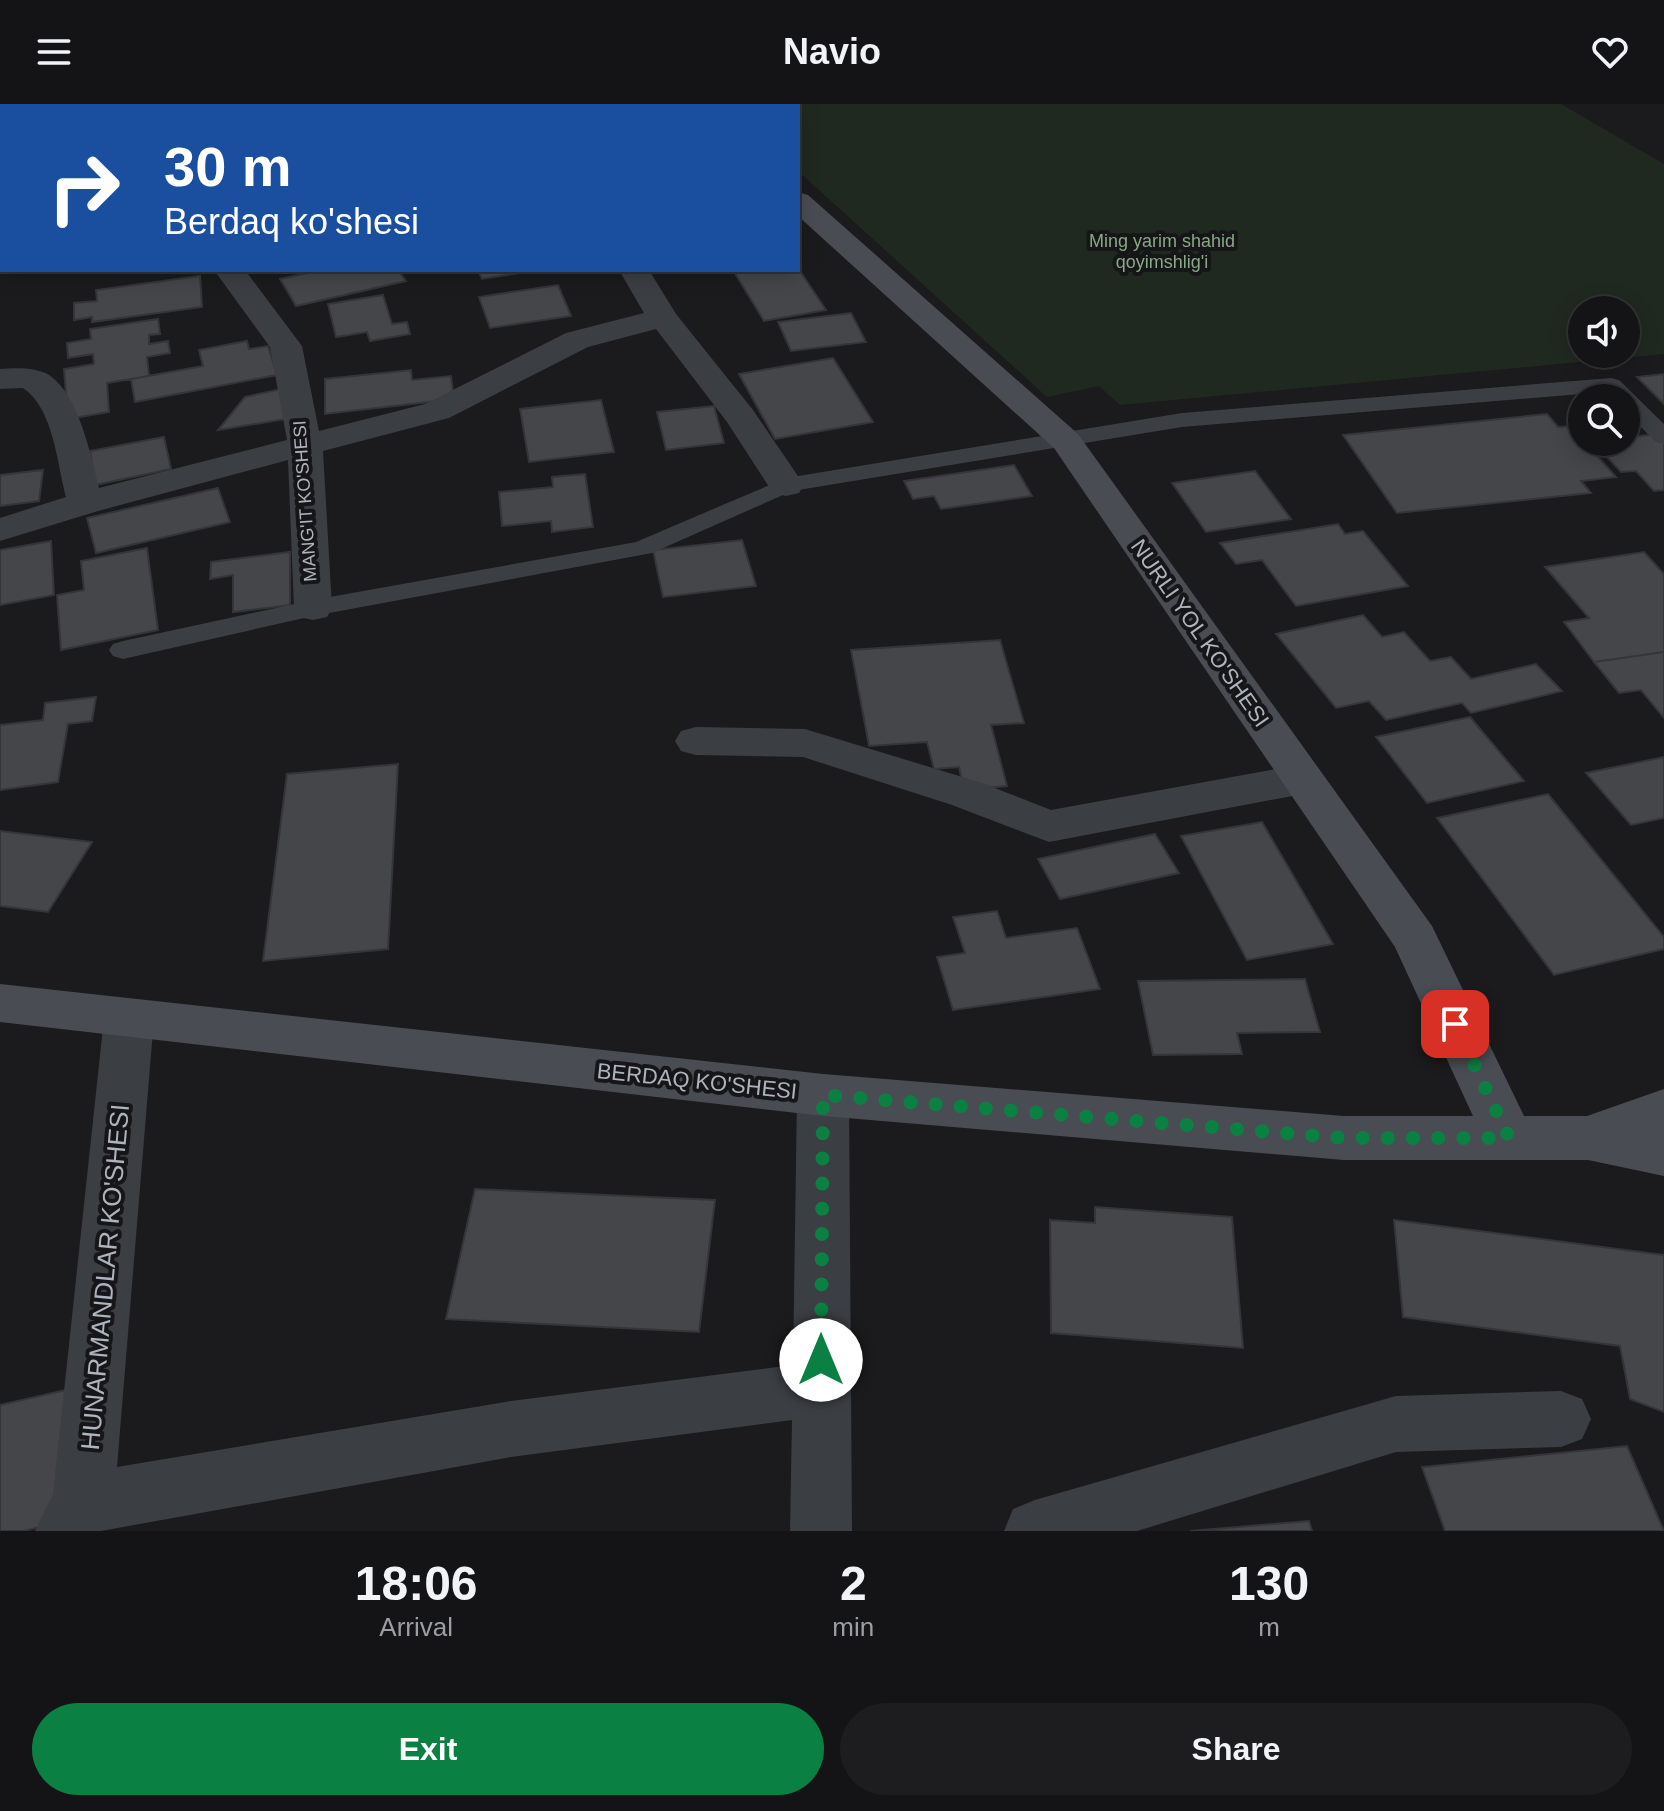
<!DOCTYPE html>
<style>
body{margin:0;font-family:Helvetica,sans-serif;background:#1d1d1f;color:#f1f3f6;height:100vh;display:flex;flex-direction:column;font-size:30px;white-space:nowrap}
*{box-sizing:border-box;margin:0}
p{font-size:26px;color:#9d9ea1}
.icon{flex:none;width:44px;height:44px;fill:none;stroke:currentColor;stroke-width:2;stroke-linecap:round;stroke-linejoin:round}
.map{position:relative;height:1427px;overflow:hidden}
.drawer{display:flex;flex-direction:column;background:#141416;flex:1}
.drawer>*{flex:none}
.top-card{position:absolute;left:0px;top:0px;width:800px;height:168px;box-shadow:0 4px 20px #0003,0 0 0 2px #333335;background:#1a4fa0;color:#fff;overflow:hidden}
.controls{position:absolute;left:1568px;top:192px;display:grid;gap:16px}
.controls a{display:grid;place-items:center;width:72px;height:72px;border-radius:50%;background:#141416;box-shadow:0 4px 20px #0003,0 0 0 2px #333335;font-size:40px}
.pin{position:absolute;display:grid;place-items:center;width:68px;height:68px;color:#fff;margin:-34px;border-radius:16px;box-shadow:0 4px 12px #0006}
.me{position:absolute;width:88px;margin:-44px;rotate:0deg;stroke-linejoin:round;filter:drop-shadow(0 0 6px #0008)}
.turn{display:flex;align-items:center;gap:28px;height:168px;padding:0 32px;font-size:36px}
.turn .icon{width:104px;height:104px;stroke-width:2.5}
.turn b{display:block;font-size:56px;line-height:68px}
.eta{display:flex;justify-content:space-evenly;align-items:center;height:136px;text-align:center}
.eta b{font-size:48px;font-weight:700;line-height:56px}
.action{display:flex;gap:16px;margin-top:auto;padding:16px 32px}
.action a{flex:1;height:92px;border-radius:48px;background:#0b8043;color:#fff;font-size:32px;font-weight:700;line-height:92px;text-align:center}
.action a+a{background:#1d1d1f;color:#f1f3f6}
header{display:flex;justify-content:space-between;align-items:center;height:104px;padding:0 32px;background:#141416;font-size:36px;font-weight:700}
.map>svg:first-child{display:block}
.green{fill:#202920;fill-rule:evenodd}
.building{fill:#45464a;stroke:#353539;stroke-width:2}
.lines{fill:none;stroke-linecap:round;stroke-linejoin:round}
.lane{fill:#3b3e43;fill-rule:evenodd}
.street{fill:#3b3e43;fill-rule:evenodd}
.secondary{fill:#494d53;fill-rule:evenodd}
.route{stroke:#0b8043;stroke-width:14;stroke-dasharray:0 25.2}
.labels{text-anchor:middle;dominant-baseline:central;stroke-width:8;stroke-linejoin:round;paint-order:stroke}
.far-park-label{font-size:18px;fill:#87a983;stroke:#161618}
.far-street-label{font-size:18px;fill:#adb4bd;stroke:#161618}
.street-label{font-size:22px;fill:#adb4bd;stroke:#161618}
.near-street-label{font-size:26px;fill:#adb4bd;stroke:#161618}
</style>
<header><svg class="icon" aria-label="menu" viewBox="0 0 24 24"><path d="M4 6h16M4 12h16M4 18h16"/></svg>Navio<svg class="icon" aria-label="heart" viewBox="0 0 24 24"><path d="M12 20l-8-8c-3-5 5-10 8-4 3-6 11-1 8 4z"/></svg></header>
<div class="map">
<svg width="1664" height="1427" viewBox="0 0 1664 1427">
<rect width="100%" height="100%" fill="#1b1b1d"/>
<path class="green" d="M724 0H1561L1664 60V250L1120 301 1099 282 1047 293 798 67V2ZM1582 206H1626V250H1582Z"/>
<path class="building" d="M389 0H485L486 2H390Z
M798 164 826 206 764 217 733 166Z
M322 166H398L406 177 296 202 280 175Z
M478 166H537L482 175Z
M200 172 202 203 92 218V213L74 216V199L97 197 96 186Z
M558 181 571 212 490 224 479 193Z
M383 191 392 220 407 218 410 230 370 237 367 228 336 233 328 200Z
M851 209 866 238 791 247 778 218Z
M158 215 160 230 149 231V240L168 237 170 249 147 253 149 272 107 279 109 308 68 315 64 265 94 260 93 250 68 254 67 239 91 235 90 225Z
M247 237 249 245 268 242 277 271 135 298 131 275 203 262 199 246Z
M833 254 873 318 775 335 739 270Z
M411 266 412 276 451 272 454 295 325 310V275Z
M1664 270V300L1637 273Z
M286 284 292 314 218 326 245 293Z
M601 296 614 348 529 358 520 305Z
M714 302 724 339 666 346 657 308Z
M1547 310 1558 323 1572 322 1582 338H1585L1616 373 1581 377 1591 389 1397 409 1343 331Z
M1626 328 1630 333 1656 330 1664 338V386L1654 387 1636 367 1621 368 1593 338H1626Z
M164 333 171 365 95 381 90 347Z
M1014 361 1032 392 941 405 934 392 913 395 904 377Z
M43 366 39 397 0 402V371Z
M1255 367 1291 415 1206 428 1172 379Z
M585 370 593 423 552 428 551 417 502 422 499 388 553 383 552 373Z
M218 384 230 418 96 449 87 414Z
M1338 420 1345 430 1363 427 1408 482 1296 502 1262 456 1236 460 1220 439Z
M742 436 756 482 663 493 653 446Z
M51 437 54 491 0 501V446Z
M147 444 158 526 61 546 57 491 84 486 81 457Z
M290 448V501L233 508V471L210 475 211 458Z
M1644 448 1664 470V548L1594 558 1564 518 1589 514 1545 463Z
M1363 511 1382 533 1404 528 1430 557 1451 553 1471 575 1536 560 1562 587 1471 609 1462 599 1386 616 1369 597 1336 604 1276 530Z
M1000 536 1024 619 991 621 1007 682 964 686 959 663 934 665 927 638 869 642 851 546Z
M1664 548V614L1641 586 1619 589 1594 558Z
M96 593 92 617 68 620 58 678 0 686V621L43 616 45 599Z
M1470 613 1524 677 1427 699 1376 633Z
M1664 653V714L1631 721 1586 669Z
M398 660 388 845 263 857 287 670Z
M1548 690 1664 833V845L1554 871 1437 714Z
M1262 718 1333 840 1247 856 1181 732Z
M0 727 92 738 48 808 0 802Z
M1155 730 1179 769 1060 795 1038 755Z
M997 807 1006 834 1077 824 1100 885 953 906 937 853 965 849 953 813Z
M1305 875 1320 928 1237 929 1242 950 1153 951 1138 877Z
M475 1085 715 1096 699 1228 446 1215Z
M1095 1103 1232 1113 1243 1244 1051 1229 1050 1116 1095 1119Z
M1394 1116 1664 1151V1308L1630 1295 1620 1242 1403 1213Z
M70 1285 65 1417 24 1427H0V1301Z
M1627 1342 1664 1427H1445L1422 1363Z
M1309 1417 1312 1427H1190Z"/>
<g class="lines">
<path class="lane" d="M1611 274 1619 276 1664 320V340L1656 338 1626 308V294H1611L1605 288 1182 323 792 387 652 449 313 512 123 555 113 552 109 546 113 540 123 537 313 496 636 438 786 374 1182 309Z"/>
<path class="street" d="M200 0H226L227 2H201Z
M494 0H518L519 2H493Z
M0 83H2V99H0Z
M214 166H245L302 242 319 327 425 300 566 229 644 209 619 166H649L676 210 753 306 804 381 799 389 786 392 773 389 727 318 656 225 588 243 449 314 323 347 332 504 327 513 313 516 299 513 294 504 288 356 98 407 0 437V414L66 393C57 360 54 305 23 284L0 285V265C16 264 35 263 49 271 79 291 91 352 99 384L287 336 270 243Z
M696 623 805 625 982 679 1051 706 1303 660 1318 664 1325 675 1318 686 1303 690 1049 738 952 701 803 653 696 651 681 647 675 637 681 627Z
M129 895 146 900 154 914 117 1363 511 1297 793 1261 797 991 805 976 823 970 841 976 849 991 852 1427H790L792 1316 511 1353 101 1427H35L53 1390 104 914 112 900Z
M1561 1287 1582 1295 1591 1315 1582 1335 1561 1343 1396 1348 1137 1427H1004L1013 1405 1035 1396 1396 1292Z"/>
<path class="secondary" d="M678 0H706L707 2H679Z
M798 88 808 91 1078 330 1432 822 1524 1012H1587L1664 985V1072L1588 1056H1344L823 1012 0 918V880L823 970 1344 1012H1473L1395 843 1054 344 798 112Z"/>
</g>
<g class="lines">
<path class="route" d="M821 1256 823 991 1344 1034H1509L1455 920"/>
</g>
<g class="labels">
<g class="far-park-label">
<text x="1162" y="137">Ming yarim shahid<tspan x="1162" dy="21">qoyimshlig'i</tspan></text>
</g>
<g class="far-street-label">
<text transform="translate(305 397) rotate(-94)">MANG'IT KO'SHESI</text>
</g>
<g class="street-label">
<text transform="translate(1200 529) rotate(55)">NURLI YOL KO'SHESI</text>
<text transform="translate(697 977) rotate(6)">BERDAQ KO'SHESI</text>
</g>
<g class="near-street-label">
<text transform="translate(105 1173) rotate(-85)">HUNARMANDLAR KO'SHESI</text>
</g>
</g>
</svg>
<div class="controls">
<a><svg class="icon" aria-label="sound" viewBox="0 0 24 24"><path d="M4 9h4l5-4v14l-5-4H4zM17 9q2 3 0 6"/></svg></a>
<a><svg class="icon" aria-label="search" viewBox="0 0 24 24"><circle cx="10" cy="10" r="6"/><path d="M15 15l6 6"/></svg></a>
</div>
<div class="pin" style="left:1455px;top:920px;background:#d93025"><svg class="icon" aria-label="arrive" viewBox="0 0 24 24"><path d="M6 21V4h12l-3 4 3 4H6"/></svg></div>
<svg class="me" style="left:821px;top:1256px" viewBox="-20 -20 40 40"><circle r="19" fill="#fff"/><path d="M0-13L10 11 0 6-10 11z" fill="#0b8043"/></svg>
<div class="top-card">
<div class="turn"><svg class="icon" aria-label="right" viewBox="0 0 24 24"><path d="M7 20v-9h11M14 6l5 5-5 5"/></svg><div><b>30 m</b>Berdaq ko'shesi</div></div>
</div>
</div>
<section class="drawer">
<div class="eta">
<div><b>18:06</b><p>Arrival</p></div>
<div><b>2</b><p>min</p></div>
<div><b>130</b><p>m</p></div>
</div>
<div class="action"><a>Exit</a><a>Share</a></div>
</section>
